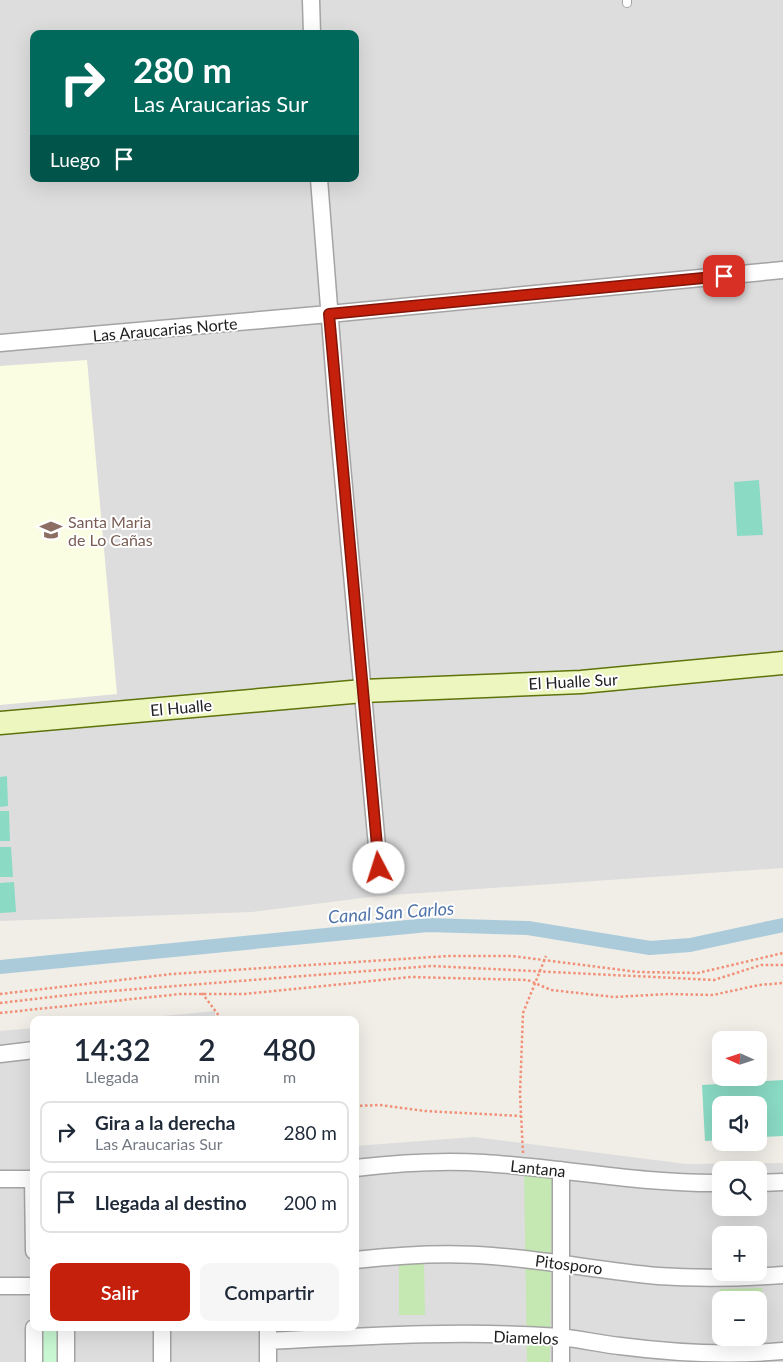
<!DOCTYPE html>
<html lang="es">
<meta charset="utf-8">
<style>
body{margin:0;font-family:Lato,sans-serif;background:#f6f6f7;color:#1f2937;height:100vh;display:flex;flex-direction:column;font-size:19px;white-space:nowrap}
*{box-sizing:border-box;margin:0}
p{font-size:16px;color:#747a83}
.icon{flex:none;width:28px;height:28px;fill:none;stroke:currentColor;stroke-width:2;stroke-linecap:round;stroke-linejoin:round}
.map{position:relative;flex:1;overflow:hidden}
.panel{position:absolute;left:30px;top:1016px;width:329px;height:315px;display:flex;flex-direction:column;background:#fff;border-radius:10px;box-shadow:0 5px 20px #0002}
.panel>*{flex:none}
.hud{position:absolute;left:30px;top:30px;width:329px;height:152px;border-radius:10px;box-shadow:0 5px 20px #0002;background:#00695c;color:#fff;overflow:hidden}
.needle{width:32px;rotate:273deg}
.buttons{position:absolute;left:712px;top:1031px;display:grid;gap:10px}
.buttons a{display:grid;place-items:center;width:55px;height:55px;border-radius:10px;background:#fff;box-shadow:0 5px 20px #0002;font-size:25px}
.pin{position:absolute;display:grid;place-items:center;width:42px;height:42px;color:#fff;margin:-21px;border-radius:10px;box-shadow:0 2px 8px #0006}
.me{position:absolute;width:55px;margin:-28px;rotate:355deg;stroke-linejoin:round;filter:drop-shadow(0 0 4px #0008)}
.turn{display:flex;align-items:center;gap:18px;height:105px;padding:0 20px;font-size:22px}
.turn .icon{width:65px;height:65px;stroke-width:2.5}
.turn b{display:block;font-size:35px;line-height:42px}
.then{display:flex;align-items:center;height:48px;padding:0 20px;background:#0003;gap:10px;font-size:19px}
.eta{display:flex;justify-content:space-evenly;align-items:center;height:85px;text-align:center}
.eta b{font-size:30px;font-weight:600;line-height:35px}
.primary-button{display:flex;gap:10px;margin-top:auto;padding:10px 20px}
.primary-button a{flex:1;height:58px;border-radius:10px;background:#c5200c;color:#fff;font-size:20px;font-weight:600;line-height:58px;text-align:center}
.primary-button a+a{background:#f6f6f7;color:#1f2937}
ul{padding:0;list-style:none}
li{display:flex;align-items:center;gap:15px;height:62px;margin:0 10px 8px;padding:0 10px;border:2px solid #e0e1e3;border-radius:10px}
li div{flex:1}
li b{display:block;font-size:19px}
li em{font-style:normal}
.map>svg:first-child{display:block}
.residential{fill:#dedddd;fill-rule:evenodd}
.education{fill:#fbfde3}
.grass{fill:#c5e7b1;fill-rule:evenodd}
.park{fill:#c8f7d1}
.pitch{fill:#8adac4}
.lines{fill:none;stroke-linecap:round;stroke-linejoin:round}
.canal{stroke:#abcbdb;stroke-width:14}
.lane-casing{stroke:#a4a4a4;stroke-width:10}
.street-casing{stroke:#a4a4a4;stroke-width:19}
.secondary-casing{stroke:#5d730b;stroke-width:25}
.path{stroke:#f29077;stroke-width:2.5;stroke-dasharray:2.5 2.5;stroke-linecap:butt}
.lane{stroke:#fff;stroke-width:8}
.street{stroke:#fff;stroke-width:16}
.secondary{stroke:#eef6bf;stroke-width:22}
.route-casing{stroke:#801508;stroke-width:12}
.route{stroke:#c5200c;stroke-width:9}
.labels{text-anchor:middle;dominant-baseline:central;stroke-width:4;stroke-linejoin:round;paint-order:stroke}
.street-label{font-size:16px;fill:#202020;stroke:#fff}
.education-label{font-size:16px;fill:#785e54;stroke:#fff;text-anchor:start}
.water-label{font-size:18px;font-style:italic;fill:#5175ab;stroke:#fff}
</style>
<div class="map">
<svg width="783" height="1362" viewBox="0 0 783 1362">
<rect width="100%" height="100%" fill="#f0eee7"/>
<path class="residential" d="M0 0H783V868L378 896 252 912 0 921ZM34 34H355V179H34Z
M215 1011V1020H120L206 1012Z
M34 1028V1328H355V1146L474 1137 686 1164 783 1163V1362H0V1031ZM721 1170H759V1208H721ZM721 1235H759V1272H721ZM721 1300H759V1338H721Z"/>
<path class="education" d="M87 360 117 694 0 705V366Z"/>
<path class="grass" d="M524 1172 552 1173 550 1362H527Z
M424 1261 425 1315H399V1262Z
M762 1288 763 1344 721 1345 720 1289ZM721 1300H759V1338H721Z"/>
<path class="park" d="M38 1328H63V1362H38Z"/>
<path class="pitch" d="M759 480 763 535 737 536 734 482Z
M7 776 8 806 0 807V777Z
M0 811H9L10 841H0Z
M0 847H11L13 877H0Z
M14 882 16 912 0 913V883Z
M783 1080V1136L759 1137V1105H721V1140L705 1141 702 1085Z"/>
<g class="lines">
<path class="canal" d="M0 967 428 925 528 928 650 948 690 945 783 925"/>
<g class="lane-casing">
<path id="lane" d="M627 3V0"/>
</g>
<g class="street-casing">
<path id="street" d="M311 0 312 34
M319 179 338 422 379 868
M0 343 329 314 783 270
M0 1054 34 1050
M355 1168C398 1163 441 1160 484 1163 563 1168 641 1184 721 1183
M561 1170V1362
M0 1179H34
M33 1179 34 1251
M759 1183 783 1182
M355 1260C400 1255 446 1252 492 1256 547 1260 602 1271 658 1276 700 1279 741 1278 783 1275
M0 1286H34
M34 1328V1362
M66 1328V1362
M162 1328V1362
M268 1341C365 1336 463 1330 560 1337 580 1339 600 1344 620 1346 674 1353 729 1356 783 1351
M268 1362V1328"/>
</g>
<g class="secondary-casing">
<path id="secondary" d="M0 723 363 691 581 682 783 663"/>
</g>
<path class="path" d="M202 993 222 1020
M0 994 172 974 448 956H512L638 972 698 973 783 953
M0 1003 86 993 431 966 714 980 761 965H783
M0 1013 180 994H245L411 977 528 980 551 990 614 997 669 994 713 995 759 985 783 983
M355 1106 380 1105 425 1111 521 1116
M523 1153 520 1094 523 1013 546 956"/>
<use href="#lane" class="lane"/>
<use href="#street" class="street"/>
<use href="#secondary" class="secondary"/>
</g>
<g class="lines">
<g class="route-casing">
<path id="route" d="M379 868 329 314 724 276"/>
</g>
<use href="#route" class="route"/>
</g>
<defs>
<g id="school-bare" transform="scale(1.725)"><path d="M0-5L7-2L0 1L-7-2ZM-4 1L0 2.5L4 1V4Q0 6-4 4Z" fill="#8d6e63" stroke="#fff" stroke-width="2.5" paint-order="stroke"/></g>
</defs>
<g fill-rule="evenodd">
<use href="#school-bare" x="51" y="530"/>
</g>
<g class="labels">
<g class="street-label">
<text transform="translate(165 329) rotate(-5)">Las Araucarias Norte</text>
<text transform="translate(573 681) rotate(-3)">El Hualle Sur</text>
<text transform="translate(181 707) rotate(-5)">El Hualle</text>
<text transform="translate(538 1168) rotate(6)">Lantana</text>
<text transform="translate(569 1264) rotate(7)">Pitosporo</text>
<text transform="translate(526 1337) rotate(2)">Diamelos</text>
</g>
<g class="education-label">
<text x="68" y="521">Santa Maria<tspan x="68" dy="18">de Lo Cañas</tspan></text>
</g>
<g class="water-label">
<text transform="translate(391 912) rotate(-4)">Canal San Carlos</text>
</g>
</g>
</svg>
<div class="buttons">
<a><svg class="needle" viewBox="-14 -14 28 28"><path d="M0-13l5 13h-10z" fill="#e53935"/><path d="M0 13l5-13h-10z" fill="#747a83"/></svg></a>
<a><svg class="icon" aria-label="sound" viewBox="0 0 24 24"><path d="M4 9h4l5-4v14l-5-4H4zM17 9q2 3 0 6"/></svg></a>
<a><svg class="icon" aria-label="search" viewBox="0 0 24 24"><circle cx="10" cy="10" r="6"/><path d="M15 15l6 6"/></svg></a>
<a>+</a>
<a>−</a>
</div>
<div class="pin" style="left:724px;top:276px;background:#d93025"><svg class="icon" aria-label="arrive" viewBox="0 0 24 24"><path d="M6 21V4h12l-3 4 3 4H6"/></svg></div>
<svg class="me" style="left:379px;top:868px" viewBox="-20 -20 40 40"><circle r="19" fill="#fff"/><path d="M0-13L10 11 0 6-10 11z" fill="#c5200c"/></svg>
<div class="hud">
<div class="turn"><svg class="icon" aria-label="right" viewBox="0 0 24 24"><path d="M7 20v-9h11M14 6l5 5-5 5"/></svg><div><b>280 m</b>Las Araucarias Sur</div></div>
<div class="then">Luego<svg class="icon" aria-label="arrive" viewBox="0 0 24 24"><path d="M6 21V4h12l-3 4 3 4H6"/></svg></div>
</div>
<section class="panel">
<div class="eta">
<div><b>14:32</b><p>Llegada</p></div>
<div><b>2</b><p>min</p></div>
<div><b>480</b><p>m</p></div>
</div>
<ul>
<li><svg class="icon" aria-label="right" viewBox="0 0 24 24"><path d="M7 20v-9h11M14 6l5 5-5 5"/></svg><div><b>Gira a la derecha</b><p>Las Araucarias Sur</p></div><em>280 m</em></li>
<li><svg class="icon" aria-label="arrive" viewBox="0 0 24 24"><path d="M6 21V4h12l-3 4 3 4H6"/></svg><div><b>Llegada al destino</b></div><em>200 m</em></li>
</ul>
<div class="primary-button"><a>Salir</a><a>Compartir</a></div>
</section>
</div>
